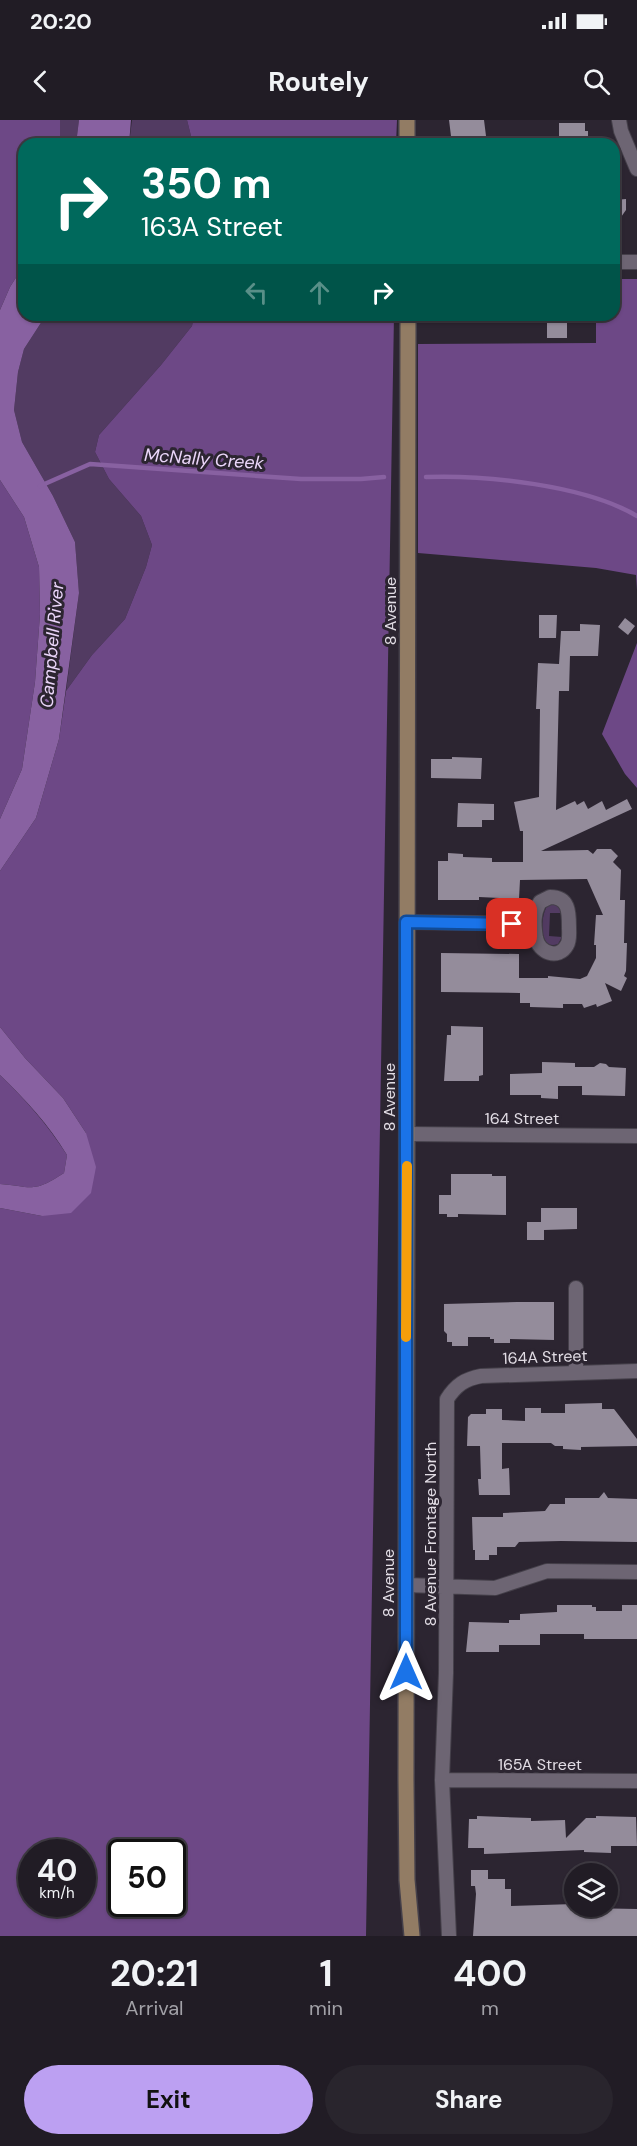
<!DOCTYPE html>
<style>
body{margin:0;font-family:"DM Sans",sans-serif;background:#29252d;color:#f1f3f6;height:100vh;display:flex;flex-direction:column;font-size:22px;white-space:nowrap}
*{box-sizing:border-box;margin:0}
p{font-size:20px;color:#a2a1a7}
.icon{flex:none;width:33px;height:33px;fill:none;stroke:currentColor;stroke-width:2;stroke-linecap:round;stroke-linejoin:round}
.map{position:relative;height:1816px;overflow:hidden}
.drawer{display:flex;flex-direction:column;background:#211c25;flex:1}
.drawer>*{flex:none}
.guide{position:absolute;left:18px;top:18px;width:602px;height:183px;border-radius:18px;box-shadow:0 2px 4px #0004,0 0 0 2px #3e3a42;background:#00695c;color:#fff;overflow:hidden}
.tools{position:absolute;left:564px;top:1743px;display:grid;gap:12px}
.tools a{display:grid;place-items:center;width:54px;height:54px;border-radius:50%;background:#211c25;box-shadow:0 2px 4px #0004,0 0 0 2px #3e3a42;font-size:30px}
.speed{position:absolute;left:18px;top:1719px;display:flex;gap:12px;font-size:30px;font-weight:700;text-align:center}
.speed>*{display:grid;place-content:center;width:78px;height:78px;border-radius:50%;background:#211c25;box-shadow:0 2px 4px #0004,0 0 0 2px #3e3a42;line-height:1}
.speed small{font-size:15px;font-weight:400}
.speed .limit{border:3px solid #111;border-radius:9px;background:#fff;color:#111}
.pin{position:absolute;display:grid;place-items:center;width:51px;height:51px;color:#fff;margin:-26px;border-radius:12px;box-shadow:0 3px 9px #0006}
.me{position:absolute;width:66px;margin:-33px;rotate:0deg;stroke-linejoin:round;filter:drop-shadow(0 0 4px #0008)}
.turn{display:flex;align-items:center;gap:21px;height:126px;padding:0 24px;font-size:27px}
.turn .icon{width:78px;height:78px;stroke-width:2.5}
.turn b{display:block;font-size:42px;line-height:51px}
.lanes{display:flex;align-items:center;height:57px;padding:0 24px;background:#0003;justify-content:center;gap:30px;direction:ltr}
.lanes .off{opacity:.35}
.eta{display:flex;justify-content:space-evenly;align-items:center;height:102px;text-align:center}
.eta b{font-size:36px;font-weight:700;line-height:42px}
.cta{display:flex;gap:12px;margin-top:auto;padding:12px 24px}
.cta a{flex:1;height:69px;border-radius:36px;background:#bca0f2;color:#111;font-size:24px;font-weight:700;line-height:69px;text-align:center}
.cta a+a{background:#29252d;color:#f1f3f6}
.status{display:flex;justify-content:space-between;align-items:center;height:42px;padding:0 30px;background:#211c25;direction:ltr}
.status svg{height:16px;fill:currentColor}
header{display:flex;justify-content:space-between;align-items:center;height:78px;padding:0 24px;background:#211c25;font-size:27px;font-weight:700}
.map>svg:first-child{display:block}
.green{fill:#523b62}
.forest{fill:#6d4886;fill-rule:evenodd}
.water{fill:#8861a1}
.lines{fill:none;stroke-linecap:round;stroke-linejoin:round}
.stream{stroke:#8861a1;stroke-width:4.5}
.building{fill:#948c9b}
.minor-casing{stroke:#45404a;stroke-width:16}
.secondary-casing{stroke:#45404a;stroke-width:18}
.minor{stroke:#6d6573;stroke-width:14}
.secondary{stroke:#927c64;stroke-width:15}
.route-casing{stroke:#114b97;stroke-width:15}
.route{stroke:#1a73e8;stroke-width:10}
.slow{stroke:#f59e0b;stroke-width:10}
.labels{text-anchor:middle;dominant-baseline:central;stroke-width:6;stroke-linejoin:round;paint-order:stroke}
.street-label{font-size:16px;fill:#e2dde5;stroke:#2c2531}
.water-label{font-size:18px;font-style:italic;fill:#ebd6fa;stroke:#2c2531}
</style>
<div class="status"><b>20:20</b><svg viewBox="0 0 49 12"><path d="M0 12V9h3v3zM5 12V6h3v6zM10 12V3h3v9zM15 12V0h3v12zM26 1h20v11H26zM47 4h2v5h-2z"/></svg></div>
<header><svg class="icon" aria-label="back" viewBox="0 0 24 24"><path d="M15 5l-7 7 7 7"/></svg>Routely<svg class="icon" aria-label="search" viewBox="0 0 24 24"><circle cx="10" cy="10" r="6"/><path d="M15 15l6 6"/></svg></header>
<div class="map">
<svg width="637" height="1816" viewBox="0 0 637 1816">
<rect width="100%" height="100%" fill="#2c2531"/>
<path class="green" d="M60 0H79L76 24H60Z
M132 0H187L193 24H129Z
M46 195H194L192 206 161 245 99 315 95 332 109 359 141 396 152 425 146 447 125 499 92 535 66 571 79 473 75 422 53 376 22 322 14 290 18 252 24 229Z
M554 784 560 787 562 793H550L549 816 562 817 558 824C538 832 540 794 548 785Z"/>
<path class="forest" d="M0 0H60V24H24V145L10 167 0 190Z
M187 0H397L396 24H193Z
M614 159H637V470L636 455 596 448 418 433V224L596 223V195H614Z
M194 195H394L366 1816H0V1088L42 1096 86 1013 63 978 25 938 0 907V751L36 698 59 619 66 571 92 535 125 499 146 447 152 425 141 396 109 359 95 332 99 315 161 245 192 206ZM32 1732H82V1784H32ZM122 1732H172V1784H122Z
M0 360 24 397 39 447 40 494 35 562 22 649 0 699Z
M637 523V668L625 654 602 614Z
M0 955C25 979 48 1005 67 1035L64 1053C33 1073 34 1067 0 1064Z"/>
<path class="water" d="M79 0H131L129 24H76Z
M24 145V195H46L24 229 18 252 14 290 22 322 53 376 75 422 79 473 59 619 36 698 0 751V699L22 649 35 562 40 494 39 447 24 397 0 360V190L10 167Z
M0 907 25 938 63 978 86 1013 96 1047 91 1073 71 1093 42 1096 0 1088V1064C34 1067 33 1073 64 1053L67 1035C49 1005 25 979 0 955Z"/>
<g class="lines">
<path class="stream" d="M426 357C486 355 585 365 637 396
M40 366 90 344 301 359H361L384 357"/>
</g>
<path class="building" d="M449 0H484L487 24H452Z
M559 3H585V11H588V24H559Z
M626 79V90L614 107V80Z
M547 195H567V218H547Z
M539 495H557L556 518H539Z
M625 498 635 506 628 515 618 507Z
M580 504 600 505 598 536H570L569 571H559L556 690 575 681 577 685 584 681 588 689 602 681 606 690 627 679 632 689 541 731 588 730 593 734 597 729H611L618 736 613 742 621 750 620 780H625L624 823H627L626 851 624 856 627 858 621 871 605 863 612 881 597 887 596 884 584 888 582 884H563V888L530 887V883H520V873L441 872V833L519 834V858H548V856L580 859 587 856 596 838V825H594L596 795H603L587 759 520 760 519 779 479 777V780H438V741H448V733L463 734V737L492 738V742H523V711H520L514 682 539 677 540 589H536L538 543 559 544 561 511H580Z
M452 637 482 638 481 659 431 658V639H452Z
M458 683 494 684V700H482V707H457Z
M451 906 483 907V955L479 956V961H444L447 915H451Z
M542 942 575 943V947H594L600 943 606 944 609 947 626 948 625 976 582 975V966H558V979L541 978V975H510V954L542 953Z
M451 1054H492V1056H506V1095L458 1094V1097H447V1094H439V1075H451Z
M541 1088H577V1109L544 1110V1120H527V1102H541Z
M517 1182H554V1220L510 1219V1223H494V1219H490V1217H468V1226H452V1222H447V1214L444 1211V1184Z
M602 1283V1289H614L637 1319V1326L581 1327V1330L563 1329V1326H555L551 1323H502V1349L509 1348 510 1375H479L478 1359H481L480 1326H467L468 1297 471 1294H486V1289H502V1300L525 1301V1288H541V1293H565V1284Z
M604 1372 608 1378 637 1379V1422L561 1421 519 1422 515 1427H497V1435H489V1440H475V1430H473L472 1397H503V1393L545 1391 550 1384H565V1378H599Z
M557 1485H592V1487H596V1491H622V1485H637V1519H584V1514H540V1525H499V1532H466L469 1502 509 1503V1500H520V1494L557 1492Z
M477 1696 531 1698V1701L565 1700 566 1718 586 1698H596V1696L636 1697 637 1726H611V1733L584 1732V1730L484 1734V1728H468L469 1699H477Z
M471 1750H488V1759H505V1769H511V1786L574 1784V1786H586V1788L637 1789V1816H473L476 1774 475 1766H471Z"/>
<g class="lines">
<g class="minor-casing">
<path id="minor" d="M619 0 621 11 637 49
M614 142H637
M550 777C569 777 569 792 569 807 569 813 570 820 567 825 558 841 539 832 536 818 534 805 533 794 540 782Z
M407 802 534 804
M407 1014 637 1016
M576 1252V1168
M406 1465 495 1468 547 1451 637 1452
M442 1660 637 1661
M449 1816 442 1660 446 1553 447 1279C456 1265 465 1259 481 1256L637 1251"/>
</g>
<g class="secondary-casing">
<path id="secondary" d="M407 24V0
M408 195 406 1661 407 1760 412 1816"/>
</g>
<use href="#minor" class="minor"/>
<use href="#secondary" class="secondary"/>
</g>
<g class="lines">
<g class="route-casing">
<path id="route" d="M406 1552V802L512 804"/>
</g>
<use href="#route" class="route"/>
<path class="slow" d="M406 1217 407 1046"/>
</g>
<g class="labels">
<g class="street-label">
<text transform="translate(390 491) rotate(-90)">8 Avenue</text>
<text transform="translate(389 977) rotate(-90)">8 Avenue</text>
<text x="522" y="998">164 Street</text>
<text transform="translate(545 1237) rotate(-2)">164A Street</text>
<text transform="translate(430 1414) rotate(-90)">8 Avenue Frontage North</text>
<text transform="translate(388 1463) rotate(-90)">8 Avenue</text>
<text x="540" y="1644">165A Street</text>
</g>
<g class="water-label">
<text transform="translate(204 339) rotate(4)">McNally Creek</text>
<text transform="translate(52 525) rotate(-85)">Campbell River</text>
</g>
</g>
</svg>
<div class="tools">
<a><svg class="icon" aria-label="layers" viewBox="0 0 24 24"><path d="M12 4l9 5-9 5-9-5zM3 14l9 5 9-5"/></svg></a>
</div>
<div class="speed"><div>40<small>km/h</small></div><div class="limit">50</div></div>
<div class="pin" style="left:512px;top:804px;background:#d93025"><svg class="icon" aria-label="arrive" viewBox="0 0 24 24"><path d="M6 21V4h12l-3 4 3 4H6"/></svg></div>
<svg class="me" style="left:406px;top:1552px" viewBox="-20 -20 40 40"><path d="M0-17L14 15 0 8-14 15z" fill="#1a73e8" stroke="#fff" stroke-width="4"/></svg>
<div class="guide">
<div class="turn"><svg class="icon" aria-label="right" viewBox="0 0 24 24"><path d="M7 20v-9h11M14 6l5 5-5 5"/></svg><div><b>350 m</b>163A Street</div></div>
<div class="lanes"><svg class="icon off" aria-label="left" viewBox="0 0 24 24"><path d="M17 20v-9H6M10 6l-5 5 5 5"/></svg><svg class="icon off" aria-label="ahead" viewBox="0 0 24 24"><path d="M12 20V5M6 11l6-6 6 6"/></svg><svg class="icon" aria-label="right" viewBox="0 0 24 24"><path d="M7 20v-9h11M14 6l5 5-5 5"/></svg></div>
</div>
</div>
<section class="drawer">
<div class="eta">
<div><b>20:21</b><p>Arrival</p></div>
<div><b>1</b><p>min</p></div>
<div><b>400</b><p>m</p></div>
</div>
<div class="cta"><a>Exit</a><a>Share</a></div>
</section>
